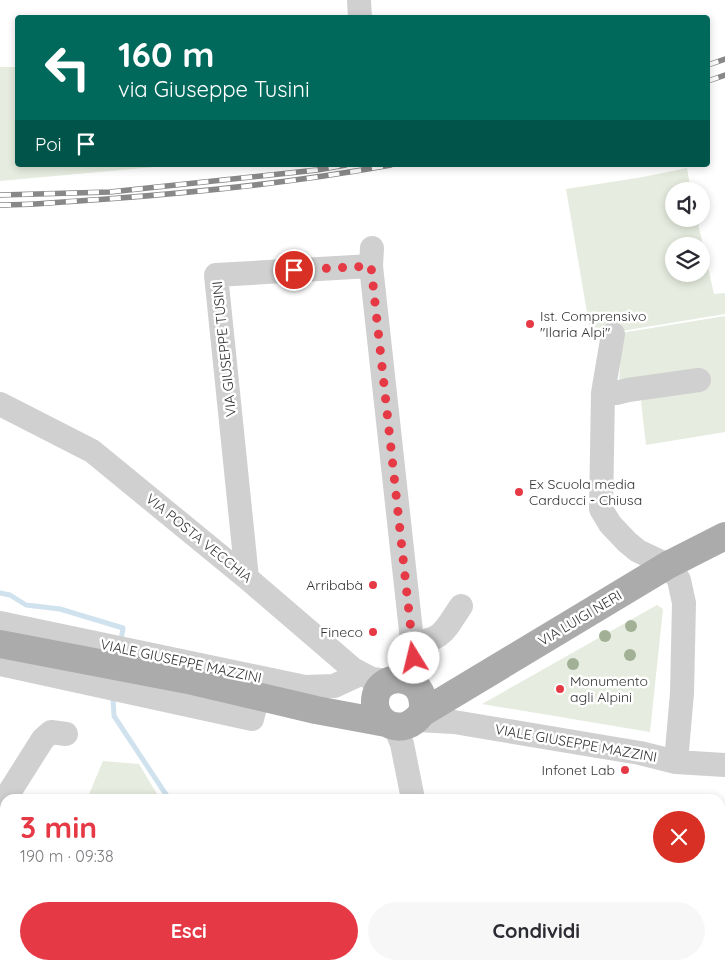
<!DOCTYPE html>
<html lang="it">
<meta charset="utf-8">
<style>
body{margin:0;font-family:Quicksand,sans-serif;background:#f7f7f7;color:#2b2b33;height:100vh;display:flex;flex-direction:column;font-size:19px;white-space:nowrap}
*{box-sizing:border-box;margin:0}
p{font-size:16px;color:#7c7c81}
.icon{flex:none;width:28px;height:28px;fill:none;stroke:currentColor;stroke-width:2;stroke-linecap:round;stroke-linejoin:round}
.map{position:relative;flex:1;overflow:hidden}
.drawer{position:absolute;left:0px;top:794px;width:725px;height:176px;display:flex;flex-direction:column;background:#fff;border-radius:15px 15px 0 0;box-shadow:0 2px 8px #0003}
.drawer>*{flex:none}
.hud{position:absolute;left:15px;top:15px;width:695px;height:152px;border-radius:5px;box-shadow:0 2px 8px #0003;background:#00695c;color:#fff;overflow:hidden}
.buttons{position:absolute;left:665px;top:182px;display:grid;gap:10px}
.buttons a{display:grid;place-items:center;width:45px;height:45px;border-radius:50%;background:#fff;box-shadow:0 2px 8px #0003;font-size:25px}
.pin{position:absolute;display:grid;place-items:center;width:42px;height:42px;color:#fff;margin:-21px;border:2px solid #fff;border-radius:50%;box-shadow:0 1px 5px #0007}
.me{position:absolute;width:55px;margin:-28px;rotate:351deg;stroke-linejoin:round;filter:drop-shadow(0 0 4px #0008)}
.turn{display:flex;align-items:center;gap:18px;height:105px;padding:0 20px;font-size:22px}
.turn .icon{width:65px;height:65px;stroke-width:2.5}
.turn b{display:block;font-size:35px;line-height:42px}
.then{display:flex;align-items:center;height:48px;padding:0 20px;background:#0003;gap:10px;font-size:19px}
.round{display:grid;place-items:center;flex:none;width:52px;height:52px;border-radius:26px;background:#f7f7f7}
.head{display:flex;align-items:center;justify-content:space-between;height:85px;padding:0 20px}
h1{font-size:30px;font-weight:800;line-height:38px;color:#e63946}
.cta{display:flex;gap:10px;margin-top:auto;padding:10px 20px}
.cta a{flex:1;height:58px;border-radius:30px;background:#e63946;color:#fff;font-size:20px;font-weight:800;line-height:58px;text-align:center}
.cta a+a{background:#f7f7f7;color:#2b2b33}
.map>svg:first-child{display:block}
.green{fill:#e6ecdf;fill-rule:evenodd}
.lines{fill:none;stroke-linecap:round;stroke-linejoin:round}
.stream{stroke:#cfe2ee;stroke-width:5}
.minor{stroke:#d0d0d0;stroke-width:24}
.major{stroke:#ababab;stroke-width:28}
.rail-casing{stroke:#888;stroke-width:5.5}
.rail{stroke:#fff;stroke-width:4;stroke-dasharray:11;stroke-linecap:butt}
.tree{fill:#a2b095}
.route{stroke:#e63946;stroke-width:9;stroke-dasharray:0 16.2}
.poi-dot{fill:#e63946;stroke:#fff;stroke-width:2}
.labels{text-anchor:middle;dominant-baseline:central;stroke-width:5;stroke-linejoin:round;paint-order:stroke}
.poi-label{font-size:14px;fill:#333;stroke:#fff;text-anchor:start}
.street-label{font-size:14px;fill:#333;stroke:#fff}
</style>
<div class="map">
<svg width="725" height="969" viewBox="0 0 725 969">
<rect width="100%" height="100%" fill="#fff"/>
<path class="green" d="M0 67H17L18 165H176L0 181Z
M687 168 691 191H674V219H697L714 294 725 293V314L591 336 566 189 643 177ZM674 246H701V274H674Z
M725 316V432L646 445 641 402 646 395 619 388 621 333Z
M657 605 663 609 650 732 482 704Z
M103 761 139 764 160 799H87Z"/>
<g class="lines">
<path class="stream" d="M0 593 10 595 26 605 60 609 123 628 121 640
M113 697 114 716 169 799
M110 969 112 965"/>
<path class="minor" d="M359 0 360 18
M372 248 371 266 417 686
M613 334 603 393 601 509 610 524 627 542 638 551 668 565 679 580 684 603 682 693 676 762
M603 393H616L628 390 699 380
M0 404 92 451 247 578 353 669 372 679 390 681
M247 578 216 275 371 266
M0 623 305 687 334 686 360 674
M411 643C444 640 444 631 461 606
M0 664 252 719 262 680
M417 720 454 722 640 753 676 762 725 765
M395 727 402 744 413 799
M0 807 43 739 51 732 66 734
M0 882 5 885
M255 965 271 969
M448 965 449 969"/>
<path class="major" d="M0 644 193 681 316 710 386 723C401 731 413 725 422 713 431 671 374 669 375 703 375 712 379 718 386 723
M422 713 668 565 725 536"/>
<g class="rail-casing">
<path id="rail" d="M708 65 725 59
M708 81 725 75
M0 195 110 192 317 170 346 165
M0 205C36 205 71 201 107 199 202 192 297 182 391 165"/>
</g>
<use href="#rail" class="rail"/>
</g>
<g class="tree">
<circle cx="631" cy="626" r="6"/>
<circle cx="605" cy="636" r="6"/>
<circle cx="630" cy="655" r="6"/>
<circle cx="573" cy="664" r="6"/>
</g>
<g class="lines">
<path class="route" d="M294 270 371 266 414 658"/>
</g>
<g class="poi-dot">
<circle cx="530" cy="324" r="5"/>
<circle cx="519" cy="492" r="5"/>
<circle cx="373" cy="585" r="5"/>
<circle cx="373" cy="632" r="5"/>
<circle cx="560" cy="689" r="5"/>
<circle cx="625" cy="770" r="5"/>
</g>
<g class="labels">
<g class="poi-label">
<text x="540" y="316">Ist. Comprensivo<tspan x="540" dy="16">"Ilaria Alpi"</tspan></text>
<text x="529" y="484">Ex Scuola media<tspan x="529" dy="16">Carducci - Chiusa</tspan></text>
<text x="363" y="585" text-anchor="end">Arribabà</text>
<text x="363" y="632" text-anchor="end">Fineco</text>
<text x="570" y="681">Monumento<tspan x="570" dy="16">agli Alpini</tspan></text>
<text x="615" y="770" text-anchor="end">Infonet Lab</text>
</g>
<g class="street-label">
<text transform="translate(224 349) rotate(-96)">VIA GIUSEPPE TUSINI</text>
<text transform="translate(199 538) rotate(39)">VIA POSTA VECCHIA</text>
<text transform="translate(580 618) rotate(-31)">VIA LUIGI NERI</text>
<text transform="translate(181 661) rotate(12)">VIALE GIUSEPPE MAZZINI</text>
<text transform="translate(576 743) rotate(10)">VIALE GIUSEPPE MAZZINI</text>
</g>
</g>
</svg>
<div class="buttons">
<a><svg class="icon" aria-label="sound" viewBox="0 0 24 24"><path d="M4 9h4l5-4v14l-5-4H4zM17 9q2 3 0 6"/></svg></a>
<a><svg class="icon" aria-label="layers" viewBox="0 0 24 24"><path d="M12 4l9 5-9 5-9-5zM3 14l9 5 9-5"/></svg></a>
</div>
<div class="pin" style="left:294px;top:270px;background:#d93025"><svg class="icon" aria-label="arrive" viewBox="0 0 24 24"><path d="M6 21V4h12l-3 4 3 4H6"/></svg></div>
<svg class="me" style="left:414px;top:658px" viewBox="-20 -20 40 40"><circle r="19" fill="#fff"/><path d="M0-13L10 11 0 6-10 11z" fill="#e63946"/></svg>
<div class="hud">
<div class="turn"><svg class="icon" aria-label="left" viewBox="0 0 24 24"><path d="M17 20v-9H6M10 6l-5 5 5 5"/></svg><div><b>160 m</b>via Giuseppe Tusini</div></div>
<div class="then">Poi<svg class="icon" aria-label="arrive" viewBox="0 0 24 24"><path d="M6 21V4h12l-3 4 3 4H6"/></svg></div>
</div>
<section class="drawer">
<div class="head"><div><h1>3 min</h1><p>190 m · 09:38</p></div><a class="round" style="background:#d93025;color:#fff"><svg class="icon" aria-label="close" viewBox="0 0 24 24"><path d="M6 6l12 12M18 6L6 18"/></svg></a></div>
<div class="cta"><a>Esci</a><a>Condividi</a></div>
</section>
</div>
